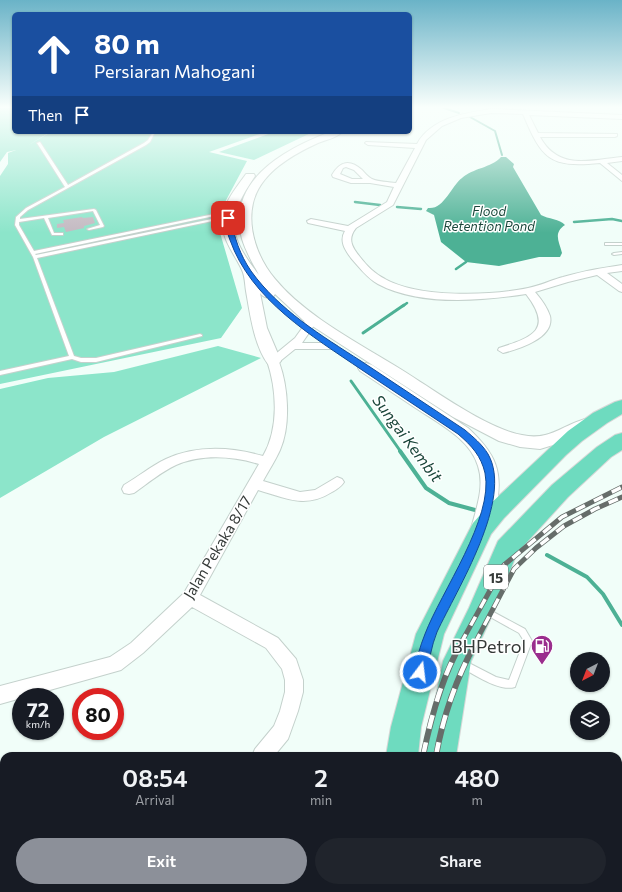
<!DOCTYPE html>
<style>
body{margin:0;font-family:Commissioner,sans-serif;background:#20242c;color:#f1f3f6;height:100vh;display:flex;flex-direction:column;font-size:15px;white-space:nowrap}
*{box-sizing:border-box;margin:0}
p{font-size:13px;color:#9ea1a6}
.icon{flex:none;width:22px;height:22px;fill:none;stroke:currentColor;stroke-width:2;stroke-linecap:round;stroke-linejoin:round}
.map{position:relative;flex:1;overflow:hidden}
.sheet{position:absolute;left:0px;top:752px;width:622px;height:140px;display:flex;flex-direction:column;background:#171b24;border-radius:12px 12px 0 0;box-shadow:0 1px 3px #0004}
.sheet>*{flex:none}
.guide{position:absolute;left:12px;top:12px;width:400px;height:122px;border-radius:6px;box-shadow:0 1px 3px #0004;background:#1a4fa0;color:#fff;overflow:hidden}
.needle{width:26px;rotate:222deg}
.buttons{position:absolute;left:570px;top:652px;display:grid;gap:8px}
.buttons a{display:grid;place-items:center;width:40px;height:40px;border-radius:50%;background:#171b24;box-shadow:0 1px 3px #0004;font-size:20px}
.speed{position:absolute;left:12px;top:688px;display:flex;gap:8px;font-size:20px;font-weight:700;text-align:center}
.speed>*{display:grid;place-content:center;width:52px;height:52px;border-radius:50%;background:#171b24;box-shadow:0 1px 3px #0004;line-height:1}
.speed small{font-size:10px;font-weight:400}
.speed .limit{border:6px solid #d22;background:#fff;color:#111}
.pin{position:absolute;display:grid;place-items:center;width:34px;height:34px;color:#fff;margin:-17px;border-radius:8px;box-shadow:0 2px 6px #0006}
.me{position:absolute;width:44px;margin:-22px;rotate:15deg;stroke-linejoin:round;filter:drop-shadow(0 0 3px #0008)}
.turn{display:flex;align-items:center;gap:14px;height:84px;padding:0 16px;font-size:18px}
.turn .icon{width:52px;height:52px;stroke-width:2.5}
.turn b{display:block;font-size:28px;line-height:34px}
.then{display:flex;align-items:center;height:38px;padding:0 16px;background:#0003;gap:8px;font-size:15px}
.eta{display:flex;justify-content:space-evenly;align-items:center;height:68px;text-align:center}
.eta b{font-size:24px;font-weight:600;line-height:28px}
.cta{display:flex;gap:8px;margin-top:auto;padding:8px 16px}
.cta a{flex:1;height:46px;border-radius:24px;background:#8c9099;color:#fff;font-size:16px;font-weight:600;line-height:46px;text-align:center}
.cta a+a{background:#20242c;color:#f1f3f6}
.map>svg:first-child{display:block}
.green{fill:#8ce5ca}
.water{fill:#4db195}
.lines{fill:none;stroke-linecap:round;stroke-linejoin:round}
.stream-far3{stroke:#4db195;stroke-width:2}
.stream-far2{stroke:#4db195;stroke-width:2.5}
.stream-far1{stroke:#4db195;stroke-width:3}
.stream{stroke:#4db195;stroke-width:4}
.building{fill:#c4bac2}
.service-casing{stroke:#c4d1cc;stroke-width:2}
.minor-casing{stroke:#c4d1cc;stroke-width:2}
.secondary-casing{stroke:#c4d1cc;stroke-width:2}
.trunk-casing{stroke:#d7d8d7;stroke-width:2}
.service{fill:#fff;fill-rule:evenodd}
.minor{fill:#fff;fill-rule:evenodd}
.secondary{fill:#fff;fill-rule:evenodd}
.trunk{fill:#6edbbf;fill-rule:evenodd}
.rail-far1-casing{stroke:#666d6a;stroke-width:5}
.rail-casing{stroke:#666d6a;stroke-width:6}
.rail-far1{stroke:#fff;stroke-width:3.5;stroke-dasharray:10;stroke-linecap:butt}
.rail{stroke:#fff;stroke-width:4.5;stroke-dasharray:14;stroke-linecap:butt}
.route{fill:#1a73e8;stroke:#114b97}
.labels{text-anchor:middle;dominant-baseline:central;stroke-width:3;stroke-linejoin:round;paint-order:stroke}
.far-water-label{font-size:13px;font-style:italic;fill:#1a463a;stroke:#fff}
.shield{fill:#fff;stroke:#727574;stroke-width:1}
.shield-label{font-size:14px;font-weight:bold;fill:#353a38}
.street-label{font-size:15px;fill:#353a38;stroke:#fff}
.water-label{font-size:16px;font-style:italic;fill:#1a463a;stroke:#fff}
.near-poi-label{font-size:18px;fill:#353a38;stroke:#fff;text-anchor:end}
</style>
<div class="map">
<svg width="622" height="892" viewBox="0 0 622 892">
<rect width="100%" height="100%" fill="#f1fef9"/>
<path class="green" d="M0 108H14V132H50L27 146 51 132H265L209 152 247 161 216 219 242 308 221 338 0 384V176L8 164V153L16 150 7 152 0 162Z
M274 132H313L254 160 219 152Z
M218 346 261 358 104 437 0 498V389L48 378 114 372Z"/>
<path class="water" d="M501 157H506L514 164 513 167 541 215C548 219 560 219 565 225 553 233 559 241 562 253L560 257H539L499 266 466 262 441 242 434 215 426 211 428 208C444 210 451 186 462 178 473 168 491 168 501 157Z"/>
<g class="lines">
<path class="stream-far3" d="M444 108 459 113
M470 117 495 131 502 155"/>
<path class="stream-far2" d="M355 202 380 205
M397 207 421 209
M574 222 612 219 622 221
M456 269 466 262 468 258
M403 306 407 303"/>
<path class="stream-far1" d="M363 333 404 305
M351 381 401 452"/>
<path class="stream" d="M400 451 426 488 449 503 475 510
M547 555 587 577 603 594 622 625"/>
</g>
<path class="building" d="M82 217 83 218 93 217 95 223 84 226V228L66 232 64 227 57 228V224L64 223 63 220Z"/>
<g class="lines">
<g class="service-casing">
<path id="service" d="M153 132H155L150 142 146 145 28 210 20 217V219L94 209 96 210 104 226 103 227 89 230 87 229 100 225 93 211 48 218 54 233H63V235H52L44 218 19 222V225L34 251 219 213 231 212V214H230L219 215 35 254 36 255 217 218 229 217 230 218 228 219 217 220 37 258 74 356 81 358H96L200 334 202 335V336L96 362H81L72 359 0 375V371L69 356 33 257 15 225 16 217 26 208 65 187 37 143 40 142 68 185 144 143 148 140Z
M605 243H622V245H605Z
M622 252V254L614 255 612 254 614 253Z
M486 608 525 629 532 641 516 684 515 687C499 692 474 674 460 667L459 664 460 661 463 660 496 677 509 680 524 641 519 633 483 613 482 611 483 609Z
M618 820 622 821V831L618 830Z"/>
</g>
<g class="minor-casing">
<path id="minor" d="M491 109 622 115V119L529 115 538 133 617 134V136L615 137H540C559 171 590 160 622 157V161L607 163 622 175V181L600 163C549 168 542 159 523 114L491 113 461 118 442 126 426 140 393 205 356 228C347 239 352 247 360 257 366 265 375 274 385 279 419 298 490 296 528 288 540 286 551 280 563 277 583 271 602 268 622 265V271L607 273 622 284V292L619 291 597 275 568 282 535 292C541 299 547 307 550 316 555 338 519 349 503 353L498 350 499 348C534 337 553 329 526 294 482 301 419 306 378 284 367 278 359 267 351 258 345 250 339 241 345 231L308 223 307 221 311 219 348 226 387 202 394 187 370 183H351L333 177 332 175C340 161 350 159 362 170 365 173 368 177 372 179 378 182 389 182 396 183L415 148 368 145 365 143 366 142 417 144C431 118 465 113 491 109ZM346 167 354 170 363 179H352L340 174 343 168Z
M308 314 312 315 315 324 302 343H332L337 346 332 349H295L279 362C288 386 291 425 280 450 275 461 269 470 263 481L300 492 315 490 337 477 342 479 344 482C341 487 337 489 332 492 305 509 286 498 258 490L200 595 278 638 296 659 303 680V692L298 711 288 739 274 756H252L255 749 274 726 280 711 285 692V680L282 669 266 648 192 607 143 653 121 670 0 704V686L110 657 131 643 184 593 259 464C232 456 202 454 176 465 161 472 148 483 134 493L129 494 124 493 122 489 124 485C138 477 151 466 166 459 197 445 231 447 263 456 279 429 277 390 267 361L295 338 305 324 303 317Z
M104 888H130L129 892H103Z"/>
</g>
<g class="secondary-casing">
<path id="secondary" d="M330 132H342C337 138 325 140 318 143 292 155 260 173 253 203 247 229 258 259 275 279 305 316 362 345 402 370 434 390 487 429 522 435 549 441 561 426 585 419L591 421 594 425 591 429 566 441 540 449 520 447 499 441 453 417 317 329 303 320 275 294 273 297C267 298 264 298 260 293L267 328 281 361 278 364 273 366 268 364C254 345 250 314 246 291 245 285 245 276 242 270 234 253 222 240 222 220 223 203 237 187 246 174H254L255 176C226 219 227 234 259 275 253 264 246 252 242 239 226 181 285 149 330 132Z
M366 363 372 365 468 428C495 453 504 471 496 508 494 517 493 526 488 534L481 537 474 534 471 529C476 509 485 487 478 466 470 438 436 422 414 407 396 395 378 383 360 371L358 368 360 365Z"/>
</g>
<g class="trunk-casing">
<path id="trunk" d="M622 400V414L607 423 582 441 566 455 504 518 491 534 444 634 421 727 418 756H386L391 727 416 634 473 523 488 506 568 431 593 413 615 402Z
M622 433V450L611 457 568 497 517 553 495 609 471 661 456 756H424L443 661 469 608 498 541 552 485 597 447 615 435Z
M363 888H399L398 892H362Z
M414 888H450V892H414Z"/>
</g>
<use href="#service" class="service"/>
<use href="#minor" class="minor"/>
<use href="#secondary" class="secondary"/>
<use href="#trunk" class="trunk"/>
<g class="rail-far1-casing">
<path id="rail-far1" d="M461 643 504 565 562 517 622 487
M475 643 514 569 536 548 564 526 595 509 622 497"/>
</g>
<g class="rail-casing">
<path id="rail" d="M423 756C431 717 442 676 462 642
M436 756C443 716 457 677 476 642
M423 888V892
M407 892 408 888"/>
</g>
<use href="#rail-far1" class="rail-far1"/>
<use href="#rail" class="rail"/>
</g>
<linearGradient id="sky" x2="0" y2="1"><stop stop-color="#6ab3c7"/><stop offset="0.46" stop-color="#f9fffc"/><stop offset="1" stop-color="#f9fffc" stop-opacity="0"/></linearGradient>
<rect width="622" height="233" fill="url(#sky)"/>
<path class="route" d="M226 216 231 218C234 237 240 255 251 271 279 310 322 336 361 361 396 384 430 407 465 430 473 437 482 444 488 454 514 499 457 589 437 632 431 646 430 662 424 676L420 677 415 676 413 672C417 659 420 646 425 634 441 592 494 518 485 473 481 456 472 446 458 434 426 413 394 391 362 370 312 336 251 300 230 240 227 233 225 223 226 216Z"/>
<defs>
<g id="fuel-pin" transform="scale(1.15)"><path d="M0 17L-7.5 6A9.5 9.5 0 1 1 7.5 6Z" fill="#9a2d8d" stroke="#fff"/><path d="M-5.5-6h7V0h2V4h1.3V-2.5L3-4.5l.8-.8L6-3V5H2.5V1h-1V6h-7ZM-4.2-4.7v3.2H.2V-4.7Z" fill="#fff"/></g>
</defs>
<g fill-rule="evenodd">
<use href="#fuel-pin" x="542" y="646"/>
</g>
<g class="labels">
<g class="far-water-label">
<text x="489" y="211">Flood<tspan x="489" dy="15">Retention Pond</tspan></text>
</g>
<rect class="shield" x="484" y="565" width="24" height="24" rx="3"/>
<g class="shield-label">
<text x="496" y="577">15</text>
</g>
<g class="street-label">
<text transform="translate(217 547) rotate(-59)">Jalan Pekaka 8/17</text>
</g>
<g class="water-label">
<text transform="translate(408 438) rotate(53)">Sungai Kembit</text>
</g>
<g class="near-poi-label">
<text x="526" y="646">BHPetrol</text>
</g>
</g>
</svg>
<div class="buttons">
<a><svg class="needle" viewBox="-14 -14 28 28"><path d="M0-13l5 13h-10z" fill="#e53935"/><path d="M0 13l5-13h-10z" fill="#9ea1a6"/></svg></a>
<a><svg class="icon" aria-label="layers" viewBox="0 0 24 24"><path d="M12 4l9 5-9 5-9-5zM3 14l9 5 9-5"/></svg></a>
</div>
<div class="speed"><div>72<small>km/h</small></div><div class="limit">80</div></div>
<div class="pin" style="left:228px;top:218px;background:#d93025"><svg class="icon" aria-label="arrive" viewBox="0 0 24 24"><path d="M6 21V4h12l-3 4 3 4H6"/></svg></div>
<svg class="me" style="left:420px;top:672px" viewBox="-20 -20 40 40"><circle r="17" fill="#1a73e8" stroke="#fff" stroke-width="3"/><path d="M0-11L8 9 0 5-8 9z" fill="#fff"/></svg>
<div class="guide">
<div class="turn"><svg class="icon" aria-label="ahead" viewBox="0 0 24 24"><path d="M12 20V5M6 11l6-6 6 6"/></svg><div><b>80 m</b>Persiaran Mahogani</div></div>
<div class="then">Then<svg class="icon" aria-label="arrive" viewBox="0 0 24 24"><path d="M6 21V4h12l-3 4 3 4H6"/></svg></div>
</div>
<section class="sheet">
<div class="eta">
<div><b>08:54</b><p>Arrival</p></div>
<div><b>2</b><p>min</p></div>
<div><b>480</b><p>m</p></div>
</div>
<div class="cta"><a>Exit</a><a>Share</a></div>
</section>
</div>
